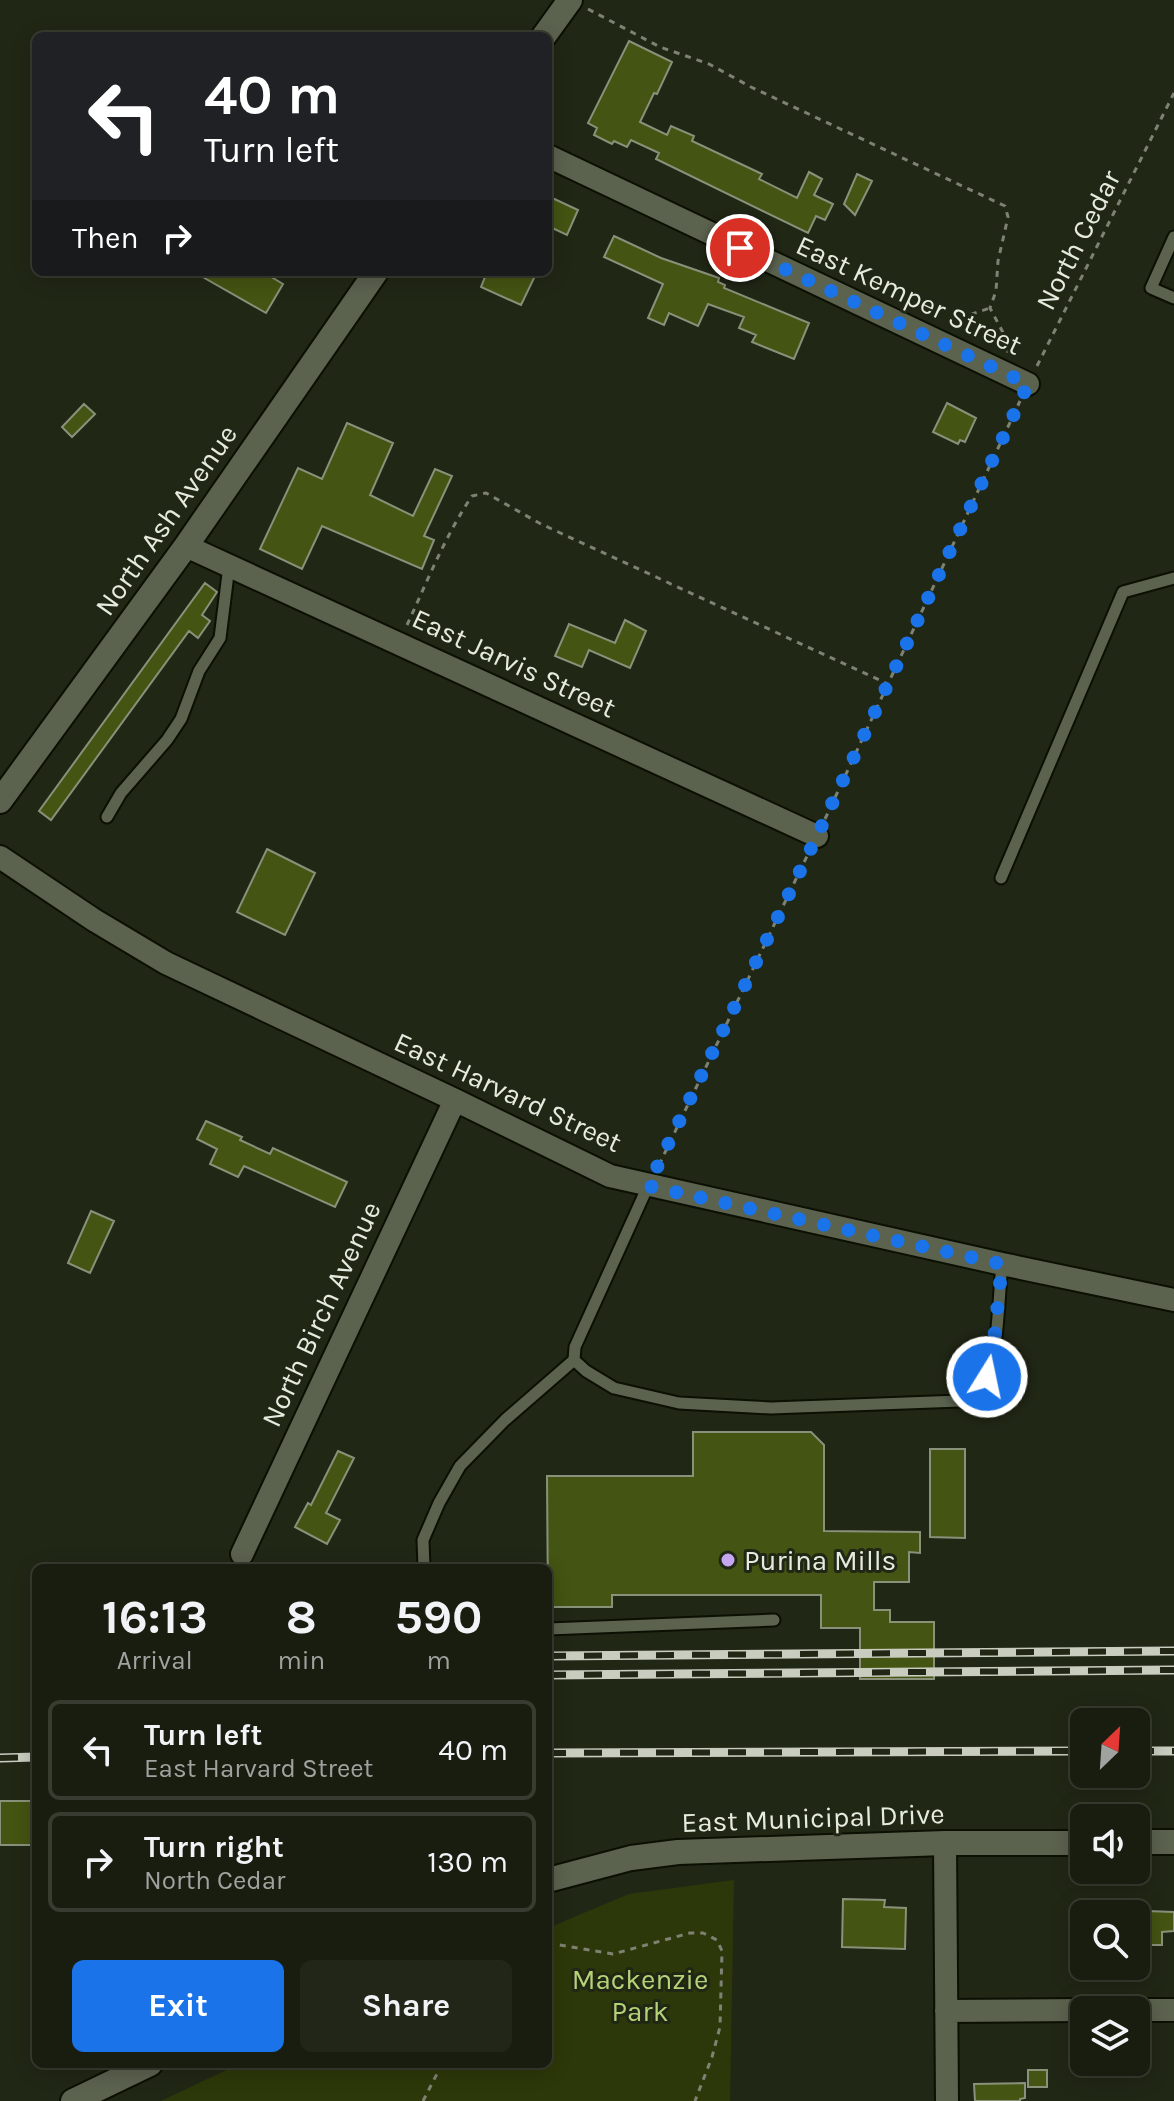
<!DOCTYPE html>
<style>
body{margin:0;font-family:Karla,sans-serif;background:#222619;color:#f1f3f6;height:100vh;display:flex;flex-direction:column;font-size:30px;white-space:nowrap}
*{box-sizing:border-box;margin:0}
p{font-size:26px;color:#9fa29f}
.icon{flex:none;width:44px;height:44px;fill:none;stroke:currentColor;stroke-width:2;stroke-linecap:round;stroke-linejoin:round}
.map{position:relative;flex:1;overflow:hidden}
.sheet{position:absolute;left:32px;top:1564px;width:520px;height:504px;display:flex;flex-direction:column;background:#191d10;border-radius:12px;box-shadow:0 4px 20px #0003,0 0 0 2px #373b30}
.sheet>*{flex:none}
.top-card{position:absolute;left:32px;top:32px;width:520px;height:244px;border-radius:12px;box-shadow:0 4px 20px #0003,0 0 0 2px #373b30;background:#202124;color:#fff;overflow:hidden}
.needle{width:52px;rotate:25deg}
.tools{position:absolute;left:1070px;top:1708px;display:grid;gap:16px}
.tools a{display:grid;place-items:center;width:80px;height:80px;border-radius:12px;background:#191d10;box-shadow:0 4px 20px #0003,0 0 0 2px #373b30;font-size:40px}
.pin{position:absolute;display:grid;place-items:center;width:68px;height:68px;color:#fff;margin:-34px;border:4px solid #fff;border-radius:50%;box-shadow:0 2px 8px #0007}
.me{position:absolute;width:88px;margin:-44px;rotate:10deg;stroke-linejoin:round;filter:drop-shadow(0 0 6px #0008)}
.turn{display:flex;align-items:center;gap:28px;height:168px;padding:0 40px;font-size:36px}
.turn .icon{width:104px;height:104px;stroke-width:2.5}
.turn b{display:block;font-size:56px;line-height:68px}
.then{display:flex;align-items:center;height:76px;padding:0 40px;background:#0003;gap:16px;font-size:30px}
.eta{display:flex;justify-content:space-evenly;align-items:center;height:136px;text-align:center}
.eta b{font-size:48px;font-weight:700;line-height:56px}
.button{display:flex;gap:16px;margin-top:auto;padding:16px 40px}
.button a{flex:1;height:92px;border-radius:12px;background:#1a73e8;color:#fff;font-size:32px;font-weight:700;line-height:92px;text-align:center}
.button a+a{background:#222619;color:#f1f3f6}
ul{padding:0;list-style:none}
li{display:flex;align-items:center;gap:24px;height:100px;margin:0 16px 12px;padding:0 24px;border:4px solid #373b30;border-radius:12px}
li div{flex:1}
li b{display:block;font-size:30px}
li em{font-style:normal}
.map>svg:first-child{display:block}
.green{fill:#2c3809}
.building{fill:#445412;stroke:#89917b;stroke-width:2}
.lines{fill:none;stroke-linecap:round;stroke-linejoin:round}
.service-casing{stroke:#0b1002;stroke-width:15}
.minor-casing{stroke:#0b1002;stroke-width:26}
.tertiary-casing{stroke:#0b1002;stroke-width:28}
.path{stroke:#7d8273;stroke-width:3;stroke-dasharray:6 6;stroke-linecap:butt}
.service{stroke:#5b624e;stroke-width:11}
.minor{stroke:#5b624e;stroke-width:22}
.tertiary{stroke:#5b624e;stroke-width:24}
.rail-casing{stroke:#c8cdc0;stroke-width:9}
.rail{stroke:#212715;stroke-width:6;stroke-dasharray:18;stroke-linecap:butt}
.route{stroke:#1a73e8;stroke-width:14;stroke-dasharray:0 25.2}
.poi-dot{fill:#c5a7f1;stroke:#212715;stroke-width:3}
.labels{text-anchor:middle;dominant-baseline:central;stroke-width:6;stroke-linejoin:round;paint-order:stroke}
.street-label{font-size:28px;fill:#e6ebdf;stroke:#212715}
.poi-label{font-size:28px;fill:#e6ebdf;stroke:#212715;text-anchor:start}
.park-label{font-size:28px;fill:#b6d277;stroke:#212715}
</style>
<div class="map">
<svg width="1174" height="2101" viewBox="0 0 1174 2101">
<rect width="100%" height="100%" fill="#212715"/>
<path class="green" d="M734 1880 730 2101H161L239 2064H548V1928L629 1894Z"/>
<path class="building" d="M629 41 672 62 657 94 654 93 640 122 667 135 671 126 694 136 692 141 762 174 759 179 797 198 809 172 822 179 814 195 833 204 825 220 816 216 808 233 656 159 659 153 631 140 627 147 614 141 612 144 594 135 597 128 588 123Z
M857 174 872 181 855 215 844 204Z
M548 196 578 210 567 235 548 226Z
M614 236 661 258 719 278 718 282 725 285 724 288 809 323 794 359 752 342 756 335 739 328 744 317 708 304 698 326 669 313 664 325 648 318 663 284 604 257Z
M194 272H263L283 284 266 313Z
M487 272H526L535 276 521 305 481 287Z
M947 403 976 418 965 442 960 440 958 444 933 432Z
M84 404 95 414 72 437 62 427Z
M347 423 393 443 370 495 413 516 435 469 452 476 424 536 434 540 422 569 322 526 302 569 260 549 298 468 322 479Z
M205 583 217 592 202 615 210 621 198 638 189 631 51 820 39 811Z
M625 620 646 631 630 668 589 650 582 667 555 656 569 624 615 643Z
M267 849 315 873 285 935 237 912Z
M206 1121 242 1137 240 1140 270 1154 273 1148 347 1182 335 1207 244 1166 238 1177 210 1164 217 1149 197 1139Z
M91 1211 114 1221 90 1273 68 1263Z
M693 1432H811L824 1445V1531L920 1532V1553L909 1552V1582H874V1610H890V1622H934V1679H860V1628H821V1595H612V1607H548L547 1476H693Z
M930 1449H965V1538L930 1537Z
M338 1451 354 1458 326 1513 340 1520 327 1544 295 1527 308 1503 311 1505Z
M0 1801H36V1845H0Z
M843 1899 885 1900 884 1907 906 1908 905 1949 842 1947Z
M1147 1911 1174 1912V1931L1162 1932V1945H1146Z
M1028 2070H1047V2087H1028Z
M1025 2083V2098L1020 2099V2101H975L974 2084Z"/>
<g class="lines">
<g class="service-casing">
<path id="service" d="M1174 237 1151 288 1174 298
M107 817 121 793 167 740 181 719 199 671 220 638 229 566
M1001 878 1123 592 1174 578
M648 1186 575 1347 574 1360 586 1371 614 1388 679 1403 771 1408 960 1401C971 1395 982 1388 987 1377 998 1356 999 1291 1002 1264
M424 1568 423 1540 439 1503 460 1466 505 1420 574 1360
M548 1629 774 1620"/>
</g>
<g class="minor-casing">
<path id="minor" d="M548 156 1028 384
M186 546 817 836
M0 857 94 920 166 963 455 1100 610 1176 1002 1264 1174 1300
M242 1554 455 1100
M945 1843 947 2101
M1136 2010H1174
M946 2011 1084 2010"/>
</g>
<g class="tertiary-casing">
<path id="tertiary" d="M544 36 570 0
M0 801 186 546 376 272
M1136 1842H1174
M548 1880 631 1858 678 1852 945 1843H1084
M73 2101 150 2064"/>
</g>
<path class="path" d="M588 9 660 47 709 64 751 87 1005 206 1008 217 998 261 996 291 990 308 1007 340 1008 353
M950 326 966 316 990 308
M1037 366 1174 93
M407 625C427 582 445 536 472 496L486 493 541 524 888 684
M825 819 1020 401
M659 1165 808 854
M548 1943 613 1954 690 1933H703L717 1940 722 1951 720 2027 712 2057 695 2101
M423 2101 442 2064"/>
<use href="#service" class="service"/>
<use href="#minor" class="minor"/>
<use href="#tertiary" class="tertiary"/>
<g class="rail-casing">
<path id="rail" d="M548 1656 1174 1651
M548 1675 1174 1670
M1136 1751H1174
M548 1753 1084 1751
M0 1758 36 1757"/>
</g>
<use href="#rail" class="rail"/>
</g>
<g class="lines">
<path class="route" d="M740 248 1028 384 817 836 648 1186 1002 1264 992 1360 987 1377"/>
</g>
<circle class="poi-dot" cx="728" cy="1560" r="8"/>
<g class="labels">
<g class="street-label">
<text transform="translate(1078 240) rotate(-63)">North Cedar</text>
<text transform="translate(909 295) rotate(25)">East Kemper Street</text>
<text transform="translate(166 520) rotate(-55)">North Ash Avenue</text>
<text transform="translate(514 663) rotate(25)">East Jarvis Street</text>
<text transform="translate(508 1092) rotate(25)">East Harvard Street</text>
<text transform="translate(321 1314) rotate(-65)">North Birch Avenue</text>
<text transform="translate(813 1818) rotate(-2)">East Municipal Drive</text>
</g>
<g class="poi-label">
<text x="744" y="1560">Purina Mills</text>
</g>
<g class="park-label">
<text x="640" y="1979">Mackenzie<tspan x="640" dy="32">Park</tspan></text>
</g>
</g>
</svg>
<div class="tools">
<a><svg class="needle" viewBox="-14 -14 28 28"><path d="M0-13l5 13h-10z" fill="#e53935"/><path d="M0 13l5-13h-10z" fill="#9fa29f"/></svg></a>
<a><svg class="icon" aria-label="sound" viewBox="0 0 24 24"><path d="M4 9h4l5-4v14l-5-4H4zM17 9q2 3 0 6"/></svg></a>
<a><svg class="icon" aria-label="search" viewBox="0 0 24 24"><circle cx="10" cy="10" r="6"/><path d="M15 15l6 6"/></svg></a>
<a><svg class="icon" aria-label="layers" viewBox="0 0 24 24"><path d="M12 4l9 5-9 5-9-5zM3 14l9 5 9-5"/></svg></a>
</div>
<div class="pin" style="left:740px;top:248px;background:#d93025"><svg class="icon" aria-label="arrive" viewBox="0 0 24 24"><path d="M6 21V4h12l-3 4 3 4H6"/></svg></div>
<svg class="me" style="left:987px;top:1377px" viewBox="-20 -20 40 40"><circle r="17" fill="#1a73e8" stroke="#fff" stroke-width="3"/><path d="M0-11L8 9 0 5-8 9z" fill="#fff"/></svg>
<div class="top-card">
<div class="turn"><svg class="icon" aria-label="left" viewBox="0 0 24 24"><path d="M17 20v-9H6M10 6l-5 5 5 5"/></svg><div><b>40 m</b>Turn left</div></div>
<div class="then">Then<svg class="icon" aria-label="right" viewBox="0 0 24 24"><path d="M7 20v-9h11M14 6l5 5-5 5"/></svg></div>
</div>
<section class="sheet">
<div class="eta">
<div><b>16:13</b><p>Arrival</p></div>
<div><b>8</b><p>min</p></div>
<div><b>590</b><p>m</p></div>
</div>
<ul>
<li><svg class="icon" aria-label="left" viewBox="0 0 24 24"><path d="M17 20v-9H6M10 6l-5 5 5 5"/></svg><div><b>Turn left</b><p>East Harvard Street</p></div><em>40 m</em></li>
<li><svg class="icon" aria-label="right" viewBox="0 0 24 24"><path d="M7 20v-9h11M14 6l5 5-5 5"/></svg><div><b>Turn right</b><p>North Cedar</p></div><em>130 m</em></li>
</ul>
<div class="button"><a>Exit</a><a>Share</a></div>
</section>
</div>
